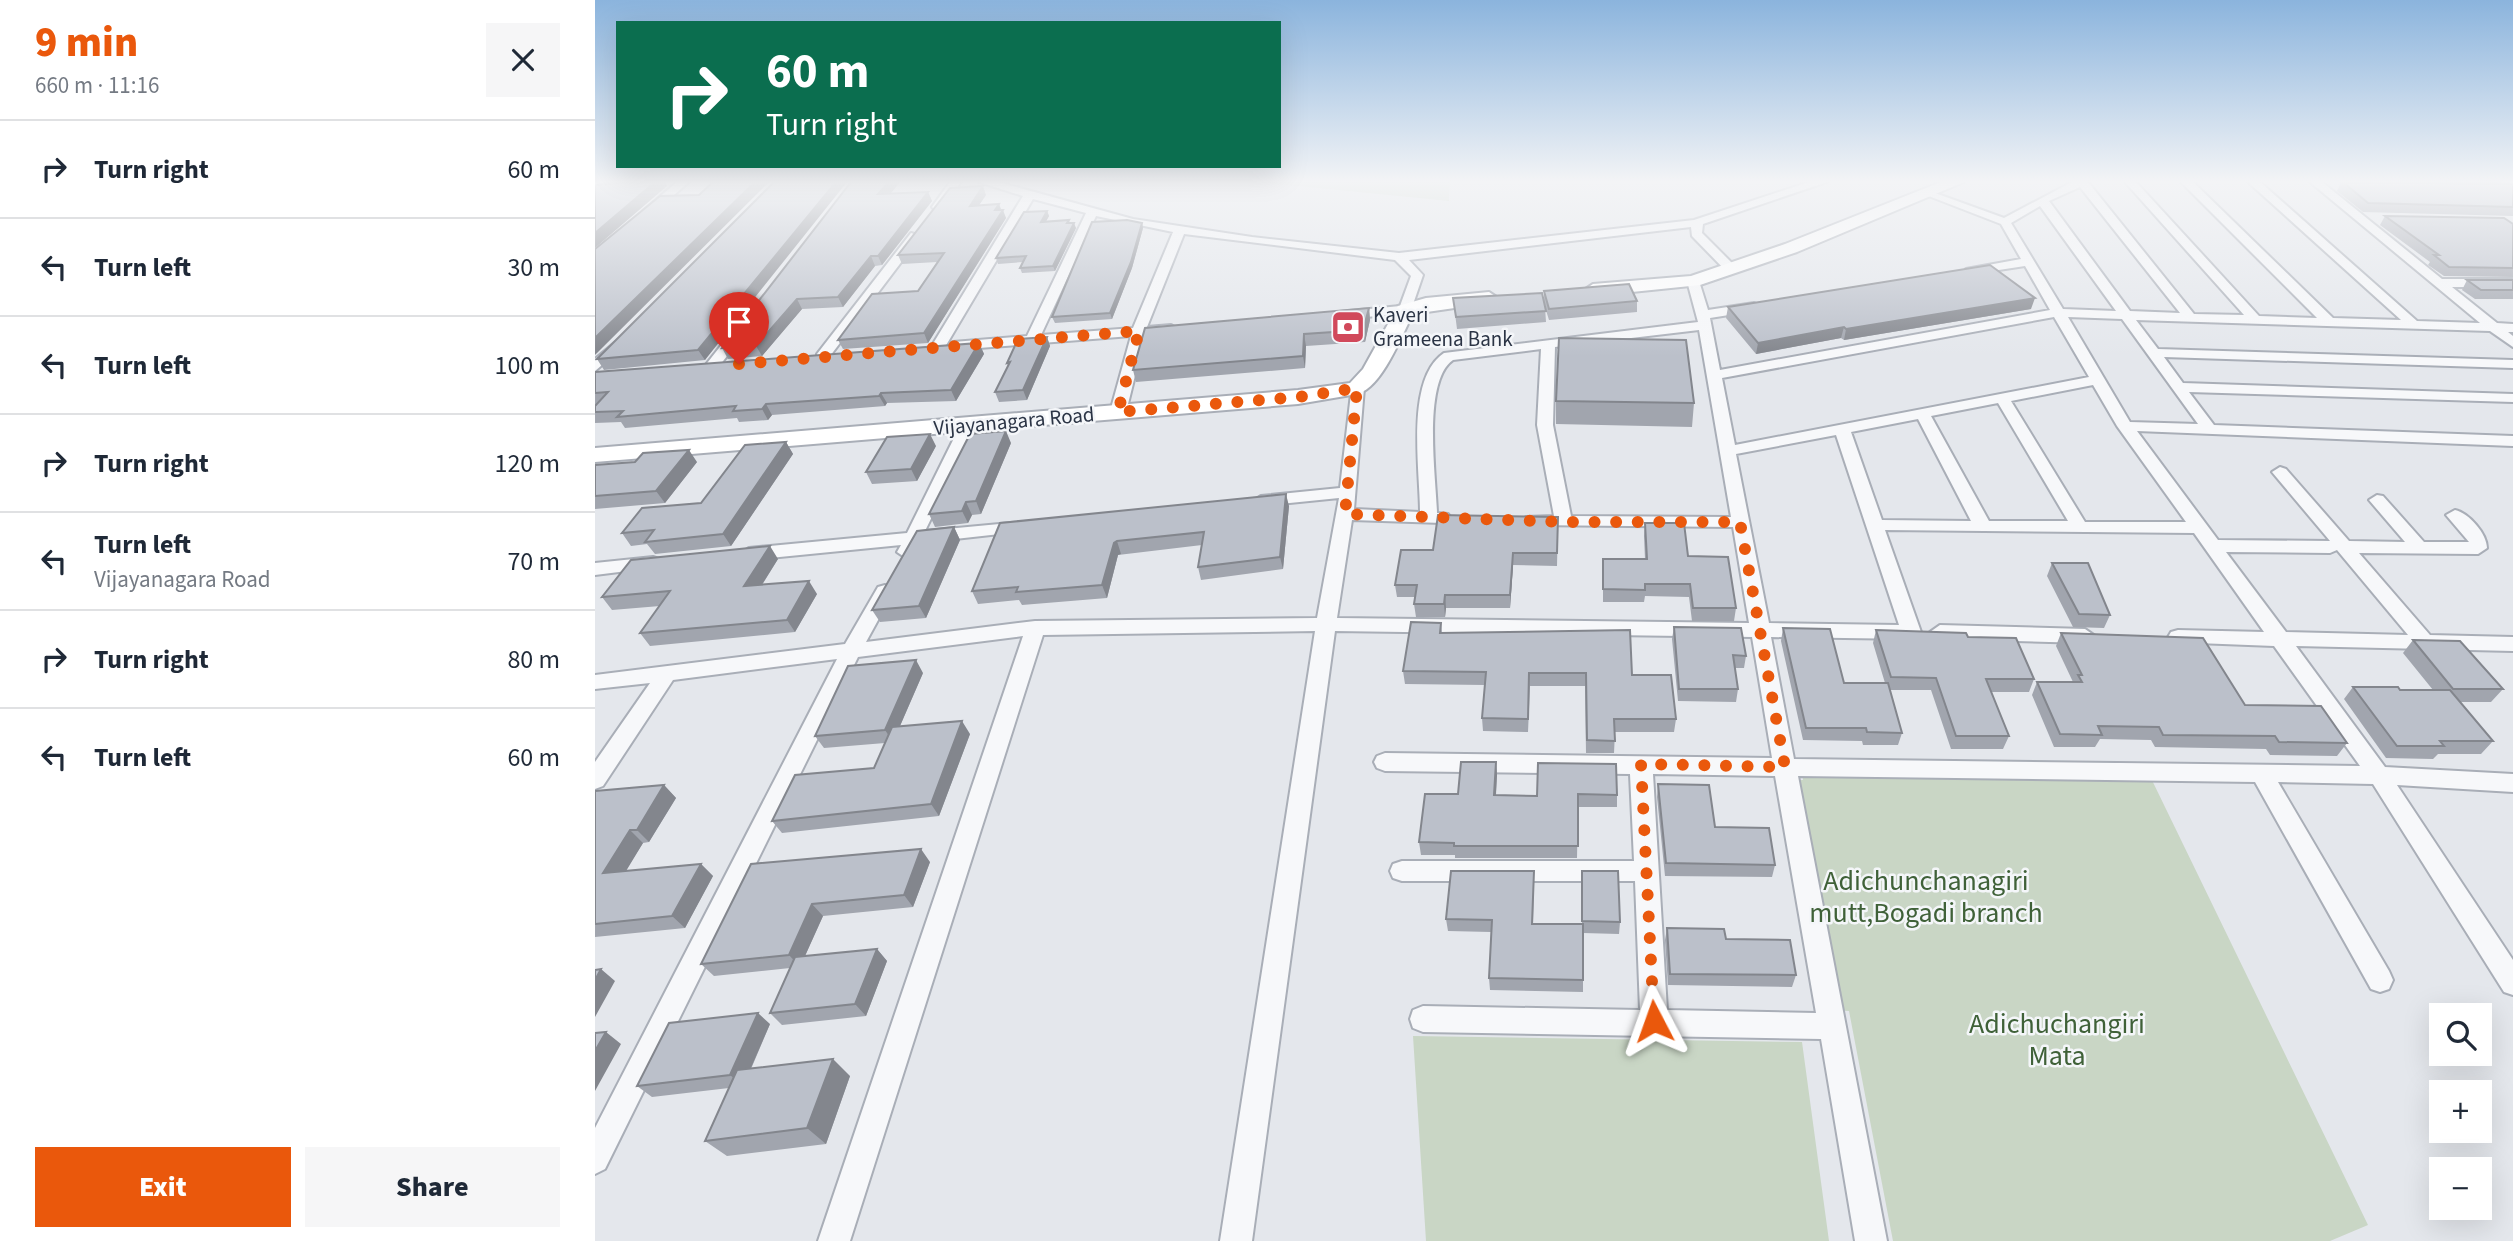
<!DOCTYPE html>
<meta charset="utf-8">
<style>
body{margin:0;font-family:"Source Sans 3",sans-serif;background:#f6f6f7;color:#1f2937;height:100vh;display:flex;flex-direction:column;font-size:26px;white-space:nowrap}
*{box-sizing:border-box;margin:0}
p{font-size:23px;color:#747a83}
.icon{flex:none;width:38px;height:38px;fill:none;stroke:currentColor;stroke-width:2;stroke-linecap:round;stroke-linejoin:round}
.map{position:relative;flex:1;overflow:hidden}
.drawer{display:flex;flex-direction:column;background:#fff;width:595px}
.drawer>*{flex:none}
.hud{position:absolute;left:21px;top:21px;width:665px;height:147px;border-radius:0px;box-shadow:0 7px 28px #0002;background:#0b6e4f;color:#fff;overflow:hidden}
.controls{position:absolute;left:1834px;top:1003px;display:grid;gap:14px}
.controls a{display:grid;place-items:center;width:63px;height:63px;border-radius:0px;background:#fff;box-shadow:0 7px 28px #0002;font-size:35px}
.pin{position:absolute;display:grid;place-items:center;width:60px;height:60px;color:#fff;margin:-72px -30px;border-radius:50% 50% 50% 0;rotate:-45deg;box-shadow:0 0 7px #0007}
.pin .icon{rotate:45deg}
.me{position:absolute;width:77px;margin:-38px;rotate:356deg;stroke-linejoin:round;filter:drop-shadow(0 0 5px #0008)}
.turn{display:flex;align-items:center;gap:24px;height:147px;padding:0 35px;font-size:32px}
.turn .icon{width:91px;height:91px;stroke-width:2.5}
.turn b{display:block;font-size:49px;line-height:60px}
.round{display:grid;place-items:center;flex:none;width:74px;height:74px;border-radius:0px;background:#f6f6f7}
.overview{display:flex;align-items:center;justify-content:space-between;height:119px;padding:0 35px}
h1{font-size:42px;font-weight:800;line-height:52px;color:#ea580c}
.cta{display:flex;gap:14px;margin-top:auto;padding:14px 35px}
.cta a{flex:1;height:80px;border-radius:0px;background:#ea580c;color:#fff;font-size:28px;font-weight:800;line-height:80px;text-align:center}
.cta a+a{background:#f6f6f7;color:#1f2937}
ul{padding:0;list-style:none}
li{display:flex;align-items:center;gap:21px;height:98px;padding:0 35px;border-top:2px solid #e0e1e3}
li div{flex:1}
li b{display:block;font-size:26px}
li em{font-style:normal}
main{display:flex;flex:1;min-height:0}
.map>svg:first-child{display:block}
.green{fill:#c9d6c5}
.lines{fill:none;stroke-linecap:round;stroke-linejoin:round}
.street-casing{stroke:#a9aeb7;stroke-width:4}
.secondary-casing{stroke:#a9aeb7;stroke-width:4}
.street{fill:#f7f8fa;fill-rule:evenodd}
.secondary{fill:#fff;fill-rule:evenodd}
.wall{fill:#a1a5ae}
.shaded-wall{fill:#83868d}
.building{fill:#bbc0ca;stroke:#83868d;stroke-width:2}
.route{stroke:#ea580c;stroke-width:12;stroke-dasharray:0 21.6}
.labels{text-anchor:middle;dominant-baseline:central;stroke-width:5;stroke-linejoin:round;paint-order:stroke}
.far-poi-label{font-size:21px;fill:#2b3445;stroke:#f4f6f9;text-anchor:start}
.far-street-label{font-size:21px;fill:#2b3445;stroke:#f4f6f9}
.near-park-label{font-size:28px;fill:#3f6138;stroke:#f4f6f9}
</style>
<main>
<section class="drawer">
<div class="overview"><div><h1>9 min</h1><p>660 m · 11:16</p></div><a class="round"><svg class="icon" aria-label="close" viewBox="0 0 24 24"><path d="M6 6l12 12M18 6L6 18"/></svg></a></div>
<ul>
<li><svg class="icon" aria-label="right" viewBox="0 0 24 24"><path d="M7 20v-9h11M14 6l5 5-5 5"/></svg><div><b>Turn right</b></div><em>60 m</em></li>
<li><svg class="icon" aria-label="left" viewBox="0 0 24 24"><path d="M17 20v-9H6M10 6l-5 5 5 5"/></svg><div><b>Turn left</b></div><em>30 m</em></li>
<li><svg class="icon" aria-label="left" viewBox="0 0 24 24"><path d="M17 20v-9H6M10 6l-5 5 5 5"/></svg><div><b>Turn left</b></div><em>100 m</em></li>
<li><svg class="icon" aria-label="right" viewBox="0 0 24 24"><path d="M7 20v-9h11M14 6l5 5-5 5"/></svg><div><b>Turn right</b></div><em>120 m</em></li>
<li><svg class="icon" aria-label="left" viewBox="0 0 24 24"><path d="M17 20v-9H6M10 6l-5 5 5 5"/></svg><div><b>Turn left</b><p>Vijayanagara Road</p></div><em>70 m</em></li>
<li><svg class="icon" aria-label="right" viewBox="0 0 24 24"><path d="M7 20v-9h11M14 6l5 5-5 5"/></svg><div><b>Turn right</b></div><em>80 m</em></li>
<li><svg class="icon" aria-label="left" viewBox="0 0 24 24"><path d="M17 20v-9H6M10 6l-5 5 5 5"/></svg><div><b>Turn left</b></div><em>60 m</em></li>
</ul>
<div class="cta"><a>Exit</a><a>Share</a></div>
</section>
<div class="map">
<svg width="1918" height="1241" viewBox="0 0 1918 1241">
<rect width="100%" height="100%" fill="#e4e7ec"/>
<path class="green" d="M662 182H855L854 201Z
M1206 767 1553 772 1773 1225 1735 1241H1298L1254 1011 1234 1010 1192 780H1208Z
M818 1036 1207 1042 1234 1241H831Z"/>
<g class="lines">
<g class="street-casing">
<path id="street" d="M0 182H10L0 186Z
M82 182H94L56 215H48V211Z
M355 182H366L347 209H339L337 207Z
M384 182H403L538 219 657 237 804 253 1099 220 1214 182H1232L1108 224 1107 233 1140 266V272H1132L1097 236 1096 227 814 260 828 275 815 313 749 319 744 318V312L805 306 816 276 800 260 589 234 552 327 576 325 583 329 576 333 550 335 531 412 523 417 515 412 536 336 358 350 351 346 358 342 432 336 491 213 438 199 350 347 343 351 336 347 428 196ZM501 216 578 232 538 328 446 335Z
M1477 182H1493L1599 314 1649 315 1530 182H1541L1664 316 1722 318 1586 182H1598L1738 318 1806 320 1653 182H1665L1822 321 1885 323 1715 182H1727L1847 279H1918V287H1857L1902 323 1918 324V332H1913L1918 336V347L1895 331 1541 320 1563 349 1918 360V368L1569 357 1588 383 1918 394V402L1594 392 1619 425 1918 436V446L1542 431 1623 540 1735 541 1677 472 1685 467 1691 469 1754 541 1810 542 1774 500 1782 495 1788 496 1829 542H1874L1851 515 1860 510C1874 513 1892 534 1892 548L1883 554 1764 553 1835 635 1918 637V651L1701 646 1790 767 1918 774V792L1802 785 1918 960V995L1909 992 1778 784 1683 782 1794 971 1798 980 1794 989 1785 992 1776 989 1660 782 1203 776 1292 1241H1260L1226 1039 828 1032 818 1028 815 1019 818 1010 828 1006 1045 1010 1040 881H807L798 878 795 871 798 864 807 861H1039L1035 774 790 771 782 768 779 762 782 756 790 753 1177 758 1157 637 740 631 657 1241H625L720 631 448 635 255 1241H223L428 636 263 657 10 1169 0 1174V1128L242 659 78 680 8 786 0 789V762L55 683 0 689V675L250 644 283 587 290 585 299 591 271 642 440 621 722 618 744 498 666 506 658 501 666 496 745 488 757 385H767L769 388 759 509 825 512C825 469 810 379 849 353L1103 322 1092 281 1098 277 1104 281 1113 310 1159 303 1166 307 1159 311 1115 318 1125 370 1455 310 1430 266 1371 275V269L1426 259 1406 224 1331 195 1340 193 1409 218ZM1485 187 1585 313 1535 311 1454 201ZM1445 206 1521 311 1468 309 1416 223ZM1459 317 1494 377 1140 445 1127 378ZM1473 317 1527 319 1603 424 1535 422ZM1104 330 1136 517 976 516 958 425 960 347ZM946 349 942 425 959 516 931 517 928 521 931 525 1138 527 1154 623 742 618 757 520 847 523 856 518 853 514 842 513C841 477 827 381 858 360ZM1498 385 1522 426 1591 522H1490L1416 401ZM1403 403 1473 521H1394L1336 416ZM1323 419 1376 521 1287 520 1256 432ZM1241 435 1304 625 1174 623 1141 454ZM1290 530 1599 533 1669 632 1583 630 1576 632 1573 637 1576 642 1679 646 1765 766 1199 759 1176 637 1316 639 1326 632ZM1742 550 1813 635 1691 632 1631 552 1735 553ZM1058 774 1180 776 1221 1013 1072 1010Z
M316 233 326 236 232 360H222V354Z
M139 329 151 332 121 370H111L109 367Z
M23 340 30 344 28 347 0 371V359Z
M374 419 382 424 330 531 427 522 436 527 433 531 324 543 317 556 311 558 302 552 306 545 154 560 145 554 154 548 312 533 366 424Z
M58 557 64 559 67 563 64 567 0 575V563Z
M1345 625 1490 629 1500 636 1490 643 1345 639 1335 632Z"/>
</g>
<g class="secondary-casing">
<path id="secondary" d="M1346 182H1369L1202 252 1105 285 998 296 989 290 998 284 1096 276 1190 244Z
M894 292 903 298 901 302 818 314C806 336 787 388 762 394L703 404 0 462V448L703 390 755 383 768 369 803 306 831 298Z"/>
</g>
<use href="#street" class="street"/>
<use href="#secondary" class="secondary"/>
</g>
<path class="wall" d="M179 182 110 360 9 370 2 359Z
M305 182 295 194 333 192 337 201 287 265 280 266 248 307 207 309 167 356 133 359 127 348Z
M1746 182 1918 184V216L1768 212 1742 191Z
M391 195 384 205 404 204 406 210 411 218 333 343 248 349 243 340 323 291 342 262 307 264 303 255Z
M452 211 454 216 451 221 474 220 475 223 481 228 460 271 427 273 425 268 428 262 403 264 401 258Z
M1790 216 1918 224V277L1849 276 1833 265 1835 262 1785 225Z
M548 228 537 268 517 319 460 323 457 317Z
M1872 280H1918V299H1880L1867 290Z
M949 291 1042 301V312L954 320 950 307 951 322 862 329 858 298 949 302Z
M1133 307 1436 309 1249 340 1246 338 1161 354 1131 318Z
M774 308 775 320 770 342 711 346 710 368 541 382 538 370Z
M452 337 455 346 432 400 404 402 400 392 413 366 412 363Z
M384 343 389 354 361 401 292 403 290 406 177 415 173 420 144 422 142 418 30 428 26 422 0 423V406L1 405H0V372Z
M961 401 1099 403 1097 427 961 424Z
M191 442 198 454 136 546 60 554 52 544 36 546 27 533 106 503Z
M416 443 386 514 377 515 373 523 340 527 334 514Z
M341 446 322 481 277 484 271 472Z
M40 462H102L70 503 0 509V465Z
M694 506 688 569 606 580 603 567 607 545 523 555 512 598 427 605 424 600 383 604 377 591 405 523Z
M963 517 962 566 918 565 915 608H851L850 617H821L819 604 820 597H802L800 585 838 550Z
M1050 523 1093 556 1141 608 1139 621H1097L1094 597 1050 596 1049 602H1008V559H1050L1049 536Z
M359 527 365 540 331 618 285 622 277 610Z
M183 559 167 585 222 594 200 632 55 646 45 633 65 606 17 610 7 597Z
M1457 563 1515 615 1509 628 1478 627 1452 576Z
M846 623 847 633 1037 675 1081 719 1079 732H1020L1019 753H991L990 686H935L933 732 888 731 887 718 890 685 810 684 808 671Z
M1079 627 1151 656 1149 668H1140L1143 689 1141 702 1083 701 1077 639Z
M1188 628 1249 683H1290L1278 643 1281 630 1373 637 1439 679 1434 692H1396L1414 736 1408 749H1356L1336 690H1295L1307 733 1303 745H1268L1267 741 1208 740 1186 641Z
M1466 633 1650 705 1752 743 1742 756 1675 755 1671 749 1560 747 1556 740 1505 739 1500 747H1459L1437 695 1442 682H1478L1461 646Z
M1818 640 1908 689 1896 702H1865L1898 741 1886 754H1843L1838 759 1791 758 1749 699 1758 687 1805 690H1838L1808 653Z
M328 673 305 726 375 734 344 816 187 833 177 821 279 768 290 743 229 748 220 736Z
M901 762 902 775 901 795 942 796 943 763 1022 795V807H983L982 858H860V855H826L824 842 863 794Z
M1063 784 1120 827 1180 865 1177 877 1070 876 1062 797Z
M69 785 81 798 54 842 48 843 30 871 106 864 118 876 90 928 0 937V791Z
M335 862 318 907 228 916 210 956 282 949 292 961 271 1016 187 1025 175 1013 195 968 119 976 106 964 156 864Z
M987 871 1025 922 1024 934 988 933V992L895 990 894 978 896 932 853 931 851 919 939 884 938 924H987Z
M1072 928 1201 975 1197 987 1073 985 1070 940Z
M175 1024 156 1069 255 1076 231 1144 132 1156 110 1141 134 1088 57 1097 42 1086Z"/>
<path class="shaded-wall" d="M60 182H70L72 186 0 248V233Z
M160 182H174L0 355V338Z
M241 182H252L110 360 103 350Z
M294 182H305L287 204 283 194Z
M388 186 391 195 378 214 375 206Z
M333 192 337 201 287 265 283 256Z
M404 204 407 212 408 210 411 218 333 343 329 333Z
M452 211 454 216 448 227 446 222Z
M479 223 481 228 460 271 458 266Z
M547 223 548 228 537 268 517 319 515 313Z
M276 256 280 266 248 307 243 297Z
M1440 298 1436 309 1249 340 1251 329Z
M202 299 207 309 167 356 161 346Z
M774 308 775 320 770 342 768 330Z
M1249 327 1246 338 1161 354 1163 343Z
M709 334 711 346 710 368 708 356Z
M452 337 455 346 432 400 428 390Z
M384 343 389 354 361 401 356 390Z
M286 393 292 403 290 406 284 396Z
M171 404 177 415 173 420 167 409Z
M411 431 416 443 386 514 381 501Z
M335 434 341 446 322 481 316 469Z
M191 442 198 454 136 546 128 534Z
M94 450 102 462 70 503 61 491Z
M691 494 694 506 688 569 685 557Z
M371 502 377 515 373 523 367 511Z
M359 527 365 540 331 618 324 606Z
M522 541 526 554 523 555 512 598 507 585 519 543Z
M175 546 183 559 158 599 149 586Z
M918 553V565L915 608V595Z
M214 581 222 594 200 632 192 620Z
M850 595 851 608 850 617 849 604Z
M321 660 328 673 298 742 290 730Z
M367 721 375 734 344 816 336 804Z
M901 762 902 775 900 808 899 795Z
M69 785 81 798 54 842 42 830Z
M35 830 48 843 22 886 8 873Z
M326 849 335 862 318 907 309 895Z
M106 864 118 876 90 928 77 916Z
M217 904 228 916 205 967 194 955Z
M282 949 292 961 271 1016 260 1004Z
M6 969 20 981 0 1017V980Z
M163 1013 175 1024 148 1086 135 1075Z
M11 1032 26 1044 0 1091V1051Z
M238 1059 255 1076 231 1144 212 1128Z"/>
<path class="building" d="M24 182H60L0 233V185L22 183Z
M118 182H160L0 338V249L65 196 104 195Z
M179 182H241L103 350 2 359Z
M256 182H294L283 194 333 192 283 256H276L243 297 202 299 161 346 127 348Z
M1748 182 1918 184V207L1773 203Z
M388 186 375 206 404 204 400 210H408L329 333 243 340 277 294 323 291 349 253 303 255 355 188Z
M452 211 446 222 474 220 472 223H479L458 266 425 268 431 256 401 258 429 212Z
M1790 216 1909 218 1918 224V268L1854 267 1839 255H1844Z
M532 220 547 223 536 262 515 313 457 317 497 222Z
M1395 265 1440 298 1251 329 1249 327 1163 343 1133 307Z
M1872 280H1918V290H1886Z
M1034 284 1042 301 954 309 949 291Z
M947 293 951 311 861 317 858 298Z
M774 308 768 330 709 334 708 356 538 370 550 328Z
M452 337 428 390 400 392 415 362 412 363 423 339Z
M964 338 1091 340 1099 403 961 401Z
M384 343 356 390 286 393 284 396 171 404 167 409 138 411 141 406 22 417 28 411 0 412V406L13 392 0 393V372Z
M411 431 381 501 371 502 367 511 334 514 375 434Z
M335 434 316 469 271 472 292 437Z
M191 442 128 534 50 542 59 530 27 533 47 508 106 503 150 445Z
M94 450 61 491 0 496V465L40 462 48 453Z
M691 494 685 557 603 567 609 532 522 541 519 543 507 585 421 592 423 587 377 591 405 523Z
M843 515 963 517 962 553H918L915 595H850L849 604H819L822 585H800L806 550H838Z
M1050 523H1089L1093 556 1133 557 1141 608H1098L1095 584H1050V590L1008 589V559H1052Z
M359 527 324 606 277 610 322 531Z
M175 546 149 586 214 581 192 620 45 633 75 591 7 597 36 560Z
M1457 563H1493L1515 615 1484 614Z
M816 622 846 623 845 633 1035 630 1037 675H1076L1081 719H1019L1020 741 992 740 991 673H934L933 719 887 718 891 672 808 671Z
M1079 627 1146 628 1151 656 1138 655 1143 689H1084Z
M1188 628 1235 629 1249 683H1293L1307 733 1272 732 1271 728H1211Z
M1281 630 1371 633 1373 637 1421 638 1439 679H1391L1414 736H1361L1341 678 1296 677Z
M1466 633 1608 638 1650 705 1726 706 1752 743 1684 742 1680 736 1568 735 1564 727 1503 726 1507 735 1465 734 1442 682H1487L1483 675H1487Z
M1818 640 1865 641 1908 689H1858Z
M321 660 290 730 220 736 253 666Z
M1758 687H1803L1805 690H1855L1898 741H1845L1849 746H1802Z
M367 721 336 804 177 821 200 775 279 768 297 727Z
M866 762H901L899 795 942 796 943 763 1021 764 1022 795 983 794V846H859V843L824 842 830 794H863Z
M1063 784 1114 785 1120 827 1174 828 1180 865 1071 863Z
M69 785 42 830H35L8 873 106 864 77 916 0 924V791Z
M326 849 309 895 217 904 194 955 106 964 156 864Z
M856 871H939L937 924H988V980L894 978 897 920 851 919Z
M987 871H1023L1025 922 987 921Z
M1072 928 1129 929 1131 939 1195 940 1201 975 1075 974Z
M282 949 260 1004 175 1013 200 957Z
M6 969 0 980V970Z
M163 1013 135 1075 42 1086 74 1023Z
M11 1032 0 1051V1033Z
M238 1059 212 1128 110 1141 142 1070Z"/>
<linearGradient id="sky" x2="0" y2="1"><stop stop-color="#8bb4dd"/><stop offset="0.51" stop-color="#f3f4f6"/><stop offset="1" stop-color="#f3f4f6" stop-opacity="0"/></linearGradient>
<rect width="1918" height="356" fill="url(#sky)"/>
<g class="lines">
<path class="route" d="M144 364 544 331 523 412 703 397 762 388 750 514 969 522H1145L1190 767 1046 764 1059 1021"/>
</g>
<defs>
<g id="bank-square" transform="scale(1.75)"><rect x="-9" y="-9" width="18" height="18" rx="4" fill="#d1495b" stroke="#f4f6f9"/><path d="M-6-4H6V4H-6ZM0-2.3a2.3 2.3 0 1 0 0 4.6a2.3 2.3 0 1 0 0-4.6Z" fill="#fff"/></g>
</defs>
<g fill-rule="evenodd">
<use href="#bank-square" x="753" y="327"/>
</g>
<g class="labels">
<g class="far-poi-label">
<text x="778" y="315">Kaveri<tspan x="778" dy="24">Grameena Bank</tspan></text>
</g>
<g class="far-street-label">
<text transform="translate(419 421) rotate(-5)">Vijayanagara Road</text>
</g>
<g class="near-park-label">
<text x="1331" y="881">Adichunchanagiri<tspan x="1331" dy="32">mutt,Bogadi branch</tspan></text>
<text x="1462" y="1024">Adichuchangiri<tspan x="1462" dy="32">Mata</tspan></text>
</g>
</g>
</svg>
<div class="controls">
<a><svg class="icon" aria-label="search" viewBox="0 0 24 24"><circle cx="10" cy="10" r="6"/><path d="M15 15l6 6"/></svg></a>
<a>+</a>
<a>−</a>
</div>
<div class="pin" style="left:144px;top:364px;background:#d93025"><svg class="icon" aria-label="arrive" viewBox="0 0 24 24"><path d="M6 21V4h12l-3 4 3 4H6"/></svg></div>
<svg class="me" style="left:1059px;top:1021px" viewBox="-20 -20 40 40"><path d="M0-17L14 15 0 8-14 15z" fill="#ea580c" stroke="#fff" stroke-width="4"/></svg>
<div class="hud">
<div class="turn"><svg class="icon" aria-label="right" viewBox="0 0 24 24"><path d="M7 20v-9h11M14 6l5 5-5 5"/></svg><div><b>60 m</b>Turn right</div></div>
</div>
</div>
</main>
